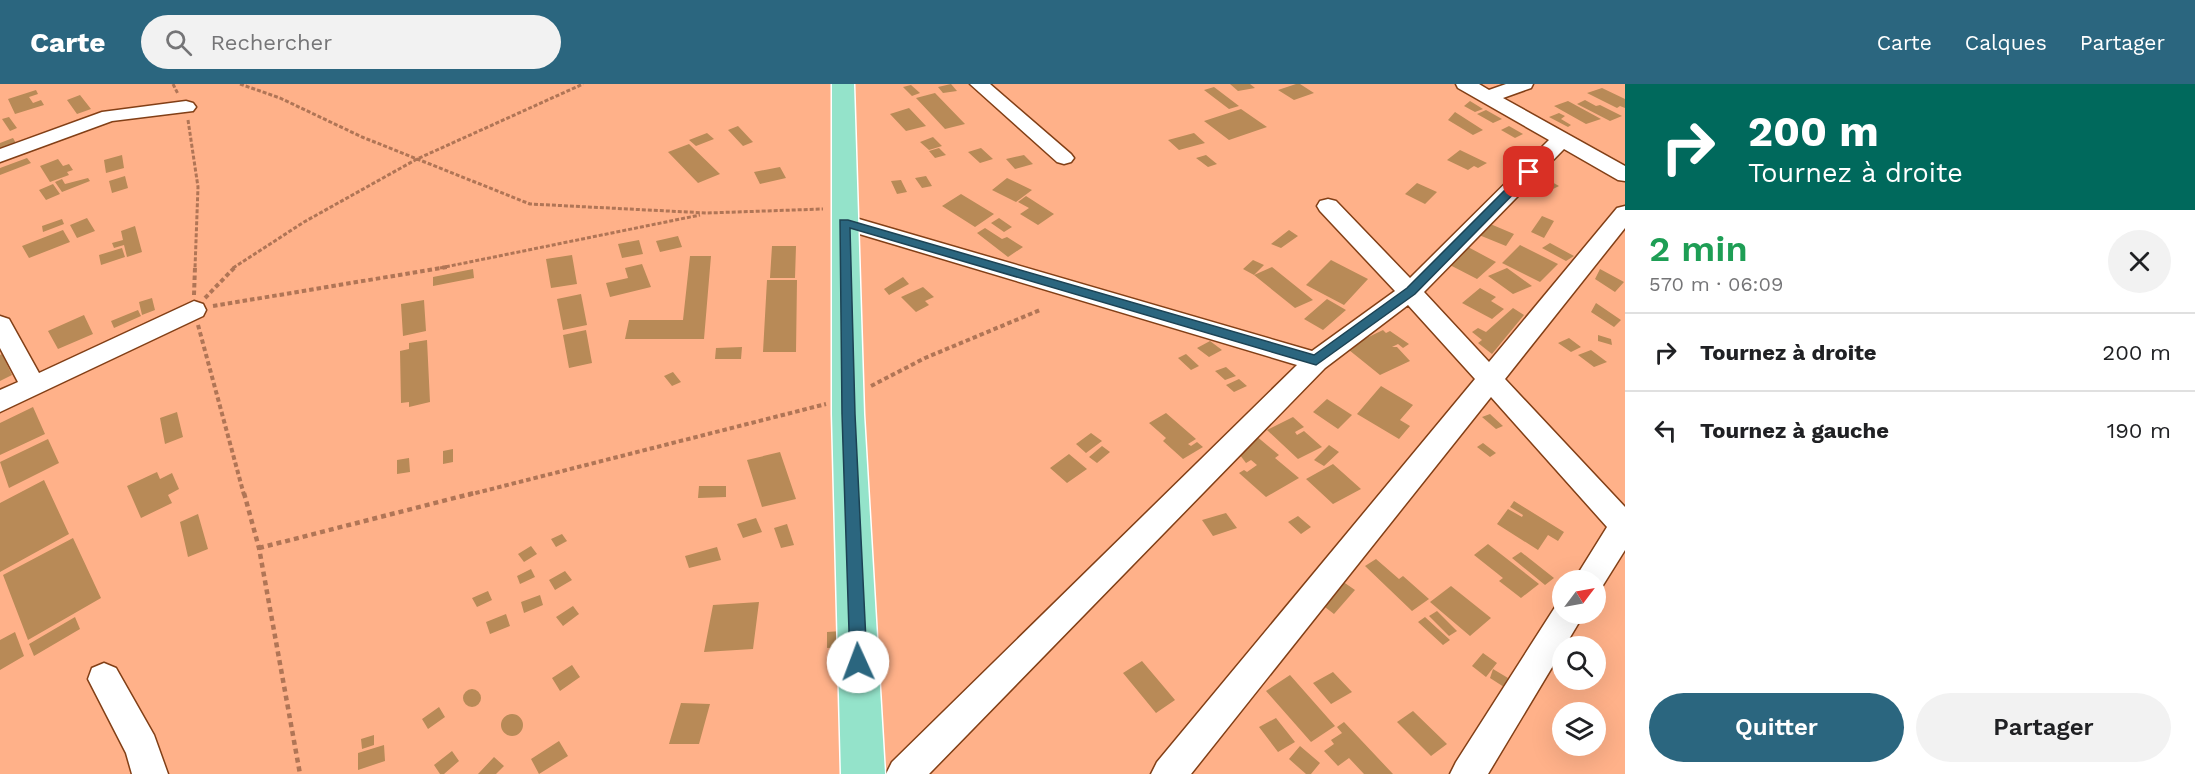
<!DOCTYPE html>
<html lang="fr">
<meta charset="utf-8">
<style>
body{margin:0;font-family:"Work Sans",sans-serif;background:#f2f2f2;color:#202124;height:100vh;display:flex;flex-direction:column;font-size:22px;white-space:nowrap}
*{box-sizing:border-box;margin:0}
p{font-size:20px;color:#757577}
.icon{flex:none;width:33px;height:33px;fill:none;stroke:currentColor;stroke-width:2;stroke-linecap:round;stroke-linejoin:round}
.map{position:relative;flex:1;overflow:hidden}
.side{display:flex;flex-direction:column;background:#fff;width:570px}
.side>*{flex:none}
.banner{background:#00695c;color:#fff;overflow:hidden}
.needle{width:39px;rotate:58deg}
.controls{position:absolute;left:1552px;top:486px;display:grid;gap:12px}
.controls a{display:grid;place-items:center;width:54px;height:54px;border-radius:50%;background:#fff;box-shadow:0 6px 24px #0002;font-size:30px}
.pin{position:absolute;display:grid;place-items:center;width:51px;height:51px;color:#fff;margin:-26px;border-radius:12px;box-shadow:0 3px 9px #0006}
.me{position:absolute;width:66px;margin:-33px;rotate:358deg;stroke-linejoin:round;filter:drop-shadow(0 0 4px #0008)}
.turn{display:flex;align-items:center;gap:21px;height:126px;padding:0 24px;font-size:27px}
.turn .icon{width:78px;height:78px;stroke-width:2.5}
.turn b{display:block;font-size:42px;line-height:51px}
.round{display:grid;place-items:center;flex:none;width:63px;height:63px;border-radius:32px;background:#f2f2f2}
.head{display:flex;align-items:center;justify-content:space-between;height:102px;padding:0 24px}
h1{font-size:36px;font-weight:600;line-height:45px;color:#1e9e55}
.cta{display:flex;gap:12px;margin-top:auto;padding:12px 24px}
.cta a{flex:1;height:69px;border-radius:36px;background:#2b667f;color:#fff;font-size:24px;font-weight:600;line-height:69px;text-align:center}
.cta a+a{background:#f2f2f2;color:#202124}
ul{padding:0;list-style:none}
li{display:flex;align-items:center;gap:18px;height:78px;padding:0 24px;border-top:2px solid #e0e0e0}
li div{flex:1}
li b{display:block;font-size:22px}
li em{font-style:normal}
header{display:flex;align-items:center;gap:36px;box-sizing:border-box;height:84px;padding:0 30px;background:#2b667f;color:#fff}
header strong{font-size:28px}
nav{display:flex;gap:33px;margin-inline-start:auto;font-size:21px}
.search{width:420px;height:54px;background:#f2f2f2;display:flex;align-items:center;gap:15px;box-sizing:border-box;padding:0 21px;border-radius:33px;color:#757577;font-size:22px}
main{display:flex;flex:1;min-height:0}
.map>svg:first-child{display:block}
.building{fill:#b88a57}
.lines{fill:none;stroke-linecap:round;stroke-linejoin:round}
.minor-casing{stroke:#823f16;stroke-width:3}
.major-casing{stroke:#fff;stroke-width:3}
.path-far2{stroke:#b07556;stroke-width:3;stroke-dasharray:4 2;stroke-linecap:butt}
.path-far1{stroke:#b07556;stroke-width:4;stroke-dasharray:4.5 3;stroke-linecap:butt}
.path{stroke:#b07556;stroke-width:4.5;stroke-dasharray:5 4;stroke-linecap:butt}
.minor{fill:#fff;fill-rule:evenodd}
.major{fill:#94e3ca;fill-rule:evenodd}
.route{fill:#2b667f;stroke:#1c4253;stroke-width:1.5}
</style>
<header>
<strong>Carte</strong>
<div class="search"><svg class="icon" aria-label="search" viewBox="0 0 24 24"><circle cx="10" cy="10" r="6"/><path d="M15 15l6 6"/></svg>Rechercher</div>
<nav><a>Carte</a><a>Calques</a><a>Partager</a></nav>
</header>
<main>
<div class="map">
<svg width="1625" height="690" viewBox="0 0 1625 690">
<rect width="100%" height="100%" fill="#ffb189"/>
<path class="building" d="M951 0 957 7 943 9 938 3Z
M1230 0H1250L1255 4 1238 7Z
M1296 0H1300L1314 9 1294 16 1278 6Z
M911 1 920 9 912 12 903 3Z
M1214 3 1239 22 1229 25 1204 6Z
M1602 4 1625 15V24L1620 22 1617 24 1587 9Z
M36 6 38 10 29 13 33 19 41 16 44 21 15 30 8 15Z
M935 9 965 40 945 45 916 14Z
M80 11 91 25 77 30 67 16Z
M1585 16 1596 22 1600 21 1622 32 1610 37 1577 20Z
M1470 17 1483 25 1475 28 1464 22Z
M1568 17 1601 35 1586 40 1554 22Z
M909 24 926 42 906 47 890 30Z
M1241 25 1267 43 1229 56 1204 37Z
M1486 26 1502 35 1493 39 1477 30Z
M1455 28 1483 46 1473 51 1448 36Z
M1559 29 1565 32 1561 35 1571 41 1568 43 1549 33Z
M9 33 17 44 10 47 2 35Z
M738 42 753 58 743 62 728 46Z
M1509 42 1523 50 1515 54 1501 46Z
M707 49 714 55 696 62 689 56Z
M1194 49 1205 59 1179 66 1168 56Z
M933 53 942 62 929 66 920 58Z
M13 54 17 61 0 67V59Z
M689 60 720 90 698 99 668 68Z
M939 64 946 71 935 74 929 67Z
M981 64 993 75 980 79 968 68Z
M1460 66 1487 79 1478 84 1474 82 1468 86 1447 76Z
M122 71 124 84 106 89 104 76Z
M1024 71 1033 80 1015 85 1006 75Z
M1206 71 1217 80 1208 83 1196 74Z
M27 74 31 79 0 91V84Z
M58 75 63 82 69 80 73 86 67 88 69 91 50 98 40 82Z
M780 83 786 94 760 100 754 88Z
M1525 83 1559 102 1547 108 1514 89Z
M125 92 128 104 112 109 109 97Z
M926 92 932 102 922 104 915 94Z
M88 94 90 97 62 108 55 98 62 95 65 100Z
M1007 94 1032 106 1016 118 992 106Z
M901 96 907 108 897 110 891 97Z
M1417 99 1437 108 1425 120 1405 110Z
M53 100 60 110 46 116 39 106Z
M961 110 994 130 975 143 942 122Z
M1026 112 1054 130 1038 141 1020 130 1029 124 1018 118Z
M1542 132 1554 137 1544 154 1531 148Z
M87 134 95 147 77 154 70 141Z
M999 134 1012 143 1004 148 991 139Z
M62 135 64 140 43 148 42 142Z
M1488 139 1514 150 1506 162 1479 151Z
M135 142 142 168 127 173 124 161 114 164 112 159 123 156 121 147Z
M985 144 1002 155 1007 153 1023 163 1008 173 977 149Z
M63 146 70 158 29 174 22 162Z
M1289 146 1298 152 1281 164 1271 160Z
M678 152 682 163 660 168 656 157Z
M639 156 643 170 622 174 618 160Z
M1550 159 1574 172 1566 177 1542 164Z
M1520 161 1558 180 1540 198 1502 179Z
M772 162H796L795 194H770Z
M1468 163 1496 178 1477 195 1448 180Z
M122 164 125 173 101 181 99 171Z
M572 171 577 200 551 204 546 175Z
M690 172H711L704 255H625L629 236H683Z
M1253 176 1264 181 1254 191 1243 185Z
M1331 176 1368 195 1344 221 1306 201Z
M642 180 651 203 610 213 606 199 628 194 625 184Z
M1272 183 1313 216 1295 224 1254 191Z
M1507 184 1532 202 1513 210 1488 192Z
M473 185 474 194 433 202V193Z
M1600 185 1624 198 1615 208 1595 195Z
M903 193 909 200 889 211 884 205Z
M767 196H797L796 268H763Z
M923 203 934 213 925 217 929 221 916 228 901 213Z
M1480 204 1496 213 1491 217 1504 225 1492 235 1462 219Z
M581 210 587 241 563 246 557 215Z
M152 214 155 226 142 231 139 218Z
M1327 215 1346 226 1323 246 1304 235Z
M424 216 426 247 403 252 401 220Z
M1596 219 1621 236 1614 243 1591 228Z
M1513 224 1524 231 1492 270 1478 259 1482 256 1472 248 1478 244 1486 248Z
M138 226 141 232 114 244 111 237Z
M84 231 93 250 58 265 48 247Z
M586 246 592 279 569 284 563 251Z
M1383 246 1386 249 1390 247 1409 260 1403 264 1398 260 1392 263H1397L1410 277 1380 291 1349 266 1353 265 1350 262Z
M1598 251 1611 255 1612 261 1598 257Z
M1569 254 1581 263 1571 268 1558 259Z
M427 256 430 318 409 323V318L401 319 400 267 409 265V259Z
M1210 257 1222 266 1209 273 1197 264Z
M742 263 741 275H715L716 264Z
M1591 266 1607 278 1594 283 1578 271Z
M2 270 12 291 0 297V271Z
M1186 270 1199 282 1191 286 1178 274Z
M1226 283 1236 292 1225 296 1215 287Z
M673 288 681 298 672 302 664 292Z
M1239 295 1247 302 1234 308 1226 301Z
M1381 302 1413 321 1400 336 1410 342 1399 355 1357 330Z
M1327 315 1352 331 1338 345 1313 328Z
M33 323 45 350 0 371V339Z
M177 328 183 353 165 360 160 334Z
M1166 329 1196 355 1188 360 1191 362 1197 358 1203 363 1183 375 1163 357 1166 354 1149 339Z
M1490 330 1503 342 1496 345 1482 333Z
M1293 333 1304 343 1295 348 1297 351 1304 347 1322 363 1298 375 1267 346Z
M1091 349 1102 357 1086 369 1076 360Z
M1255 351 1279 371 1275 374 1299 394 1266 413 1239 389 1244 386 1247 388 1257 381 1251 376 1246 379 1240 371Z
M48 355 59 379 9 404 0 378Z
M1483 359 1496 369 1490 373 1477 363Z
M1329 361 1339 368 1324 382 1314 376Z
M1102 362 1110 368 1097 379 1089 373Z
M453 365V378L443 380V367Z
M780 368 796 415 762 423 747 376Z
M1069 370 1087 385 1067 399 1050 384Z
M409 374 410 388 397 390V376Z
M1333 380 1361 405 1333 420 1306 395Z
M157 388 160 395 172 389 179 405 168 411 172 419 141 434 127 402Z
M44 396 69 450 0 488V419Z
M699 402H726V413L698 414Z
M1514 417 1564 448 1558 457 1548 451 1538 466 1497 440 1508 425 1522 433 1523 431 1510 423Z
M1226 429 1237 444 1213 452 1202 436Z
M198 430 208 465 188 473 180 438Z
M1298 432 1311 443 1301 450 1288 438Z
M756 434 762 448 743 454 737 440Z
M787 440 794 461 781 464 774 444Z
M562 450 567 457 556 463 551 455Z
M73 454 101 514 28 556 3 491Z
M1488 460 1539 500 1521 514 1499 497 1503 494 1474 471Z
M531 462 537 470 524 478 518 470Z
M717 463 721 476 689 484 685 472Z
M1521 468 1554 494 1545 501 1512 474Z
M1376 475 1399 495 1403 492 1429 515 1412 527 1365 482Z
M531 485 535 493 520 500 517 492Z
M565 487 572 496 555 506 549 496Z
M1342 497 1355 506 1334 530 1321 520Z
M1451 502 1491 534 1470 552 1430 518Z
M488 507 492 516 477 523 472 514Z
M540 511 543 521 524 529 521 518Z
M759 518 753 565 704 568 713 521Z
M573 522 579 530 563 542 556 533Z
M1437 527 1457 547 1449 552 1429 532Z
M506 530 510 542 490 550 486 538Z
M75 533 80 545 34 572 29 560Z
M1425 533 1450 556 1443 561 1418 538Z
M841 547V563L827 564V548Z
M15 548 24 572 0 586V556Z
M1483 569 1497 579 1486 593 1472 582Z
M1142 577 1175 616 1156 629 1123 589Z
M572 581 580 593 560 607 552 594Z
M1493 585 1508 594 1504 603 1490 594Z
M1333 588 1352 608 1331 620 1313 599Z
M1290 591 1335 642 1311 658 1266 607Z
M463 614a9 9 0 1 1 18 0a9 9 0 1 1-18 0Z
M681 619 710 620 699 660H669Z
M439 623 445 633 428 645 422 635Z
M1413 627 1447 660 1431 672 1397 638Z
M501 641a11 11 0 1 1 22 0a11 11 0 1 1-22 0Z
M1276 634 1295 658 1278 668 1259 643Z
M1344 638 1393 690H1364L1349 674 1338 682 1324 667 1334 660 1331 656 1342 649 1337 643Z
M374 651V661L362 665 361 655Z
M559 657 568 672 539 690 531 675Z
M384 661 385 677 358 686V669Z
M1300 662 1320 679 1311 690H1306L1289 675Z
M452 667 459 677 444 690H440L434 681Z
M494 673 504 682 496 690H478Z"/>
<g class="lines">
<g class="minor-casing">
<path id="minor" d="M970 0H990L1071 70 1074 74 1071 78 1064 80 1057 78Z
M1456 0H1479L1489 6 1506 0H1533L1531 4 1503 14 1625 82V97L1618 96 1564 65 1424 208 1489 278 1617 124 1625 122V144L1505 295 1625 423V466L1600 506 1596 507V496H1574L1607 443 1491 313 1191 690H1151L1157 678 1475 295 1408 221 1325 284 929 690H886L892 678 1297 281 836 143 833 138 836 133 844 131 852 133 1312 267 1395 207 1320 127 1317 122 1320 117 1328 115 1336 117 1410 194 1549 56 1458 4Z
M186 17 193 19 196 23 193 27 112 37 0 78V65L102 28Z
M194 217 203 220 206 226 203 232 0 328V306L18 298 0 264V232L9 235 39 289Z
M1563 517V530H1584L1488 690H1450L1456 678 1557 520Z
M104 579 116 584 154 651 168 690H132L126 669 88 595 92 584Z"/>
</g>
<g class="major-casing">
<path id="major" d="M832 0H854L864 330 885 690H841L832 330Z"/>
</g>
<path class="path-far2" d="M173 0 178 10
M240 0 280 14 362 53 530 120 707 129 823 125
M188 36 198 103 195 184
M233 184 304 138 417 75 583 0
M440 184 700 131"/>
<path class="path-far1" d="M194 211 195 183
M205 214 235 183
M213 222 447 183
M198 241 244 411
M871 302 925 274 1040 226
M468 411 826 320"/>
<path class="path" d="M244 409 259 464 300 690
M259 464 474 409"/>
<use href="#minor" class="minor"/>
<use href="#major" class="major"/>
</g>
<path class="route" d="M1529 85 1533 86V90L1415 210 1316 281 850 144 855 330 867 578 864 583 858 585 852 583 850 578 842 330 840 136H848L1314 271 1407 204 1525 86Z"/>
</svg>
<div class="controls">
<a><svg class="needle" viewBox="-14 -14 28 28"><path d="M0-13l5 13h-10z" fill="#e53935"/><path d="M0 13l5-13h-10z" fill="#757577"/></svg></a>
<a><svg class="icon" aria-label="search" viewBox="0 0 24 24"><circle cx="10" cy="10" r="6"/><path d="M15 15l6 6"/></svg></a>
<a><svg class="icon" aria-label="layers" viewBox="0 0 24 24"><path d="M12 4l9 5-9 5-9-5zM3 14l9 5 9-5"/></svg></a>
</div>
<div class="pin" style="left:1529px;top:88px;background:#d93025"><svg class="icon" aria-label="arrive" viewBox="0 0 24 24"><path d="M6 21V4h12l-3 4 3 4H6"/></svg></div>
<svg class="me" style="left:858px;top:578px" viewBox="-20 -20 40 40"><circle r="19" fill="#fff"/><path d="M0-13L10 11 0 6-10 11z" fill="#2b667f"/></svg>
</div>
<section class="side">
<div class="banner">
<div class="turn"><svg class="icon" aria-label="right" viewBox="0 0 24 24"><path d="M7 20v-9h11M14 6l5 5-5 5"/></svg><div><b>200 m</b>Tournez à droite</div></div>
</div>
<div class="head"><div><h1>2 min</h1><p>570 m · 06:09</p></div><a class="round"><svg class="icon" aria-label="close" viewBox="0 0 24 24"><path d="M6 6l12 12M18 6L6 18"/></svg></a></div>
<ul>
<li><svg class="icon" aria-label="right" viewBox="0 0 24 24"><path d="M7 20v-9h11M14 6l5 5-5 5"/></svg><div><b>Tournez à droite</b></div><em>200 m</em></li>
<li><svg class="icon" aria-label="left" viewBox="0 0 24 24"><path d="M17 20v-9H6M10 6l-5 5 5 5"/></svg><div><b>Tournez à gauche</b></div><em>190 m</em></li>
</ul>
<div class="cta"><a>Quitter</a><a>Partager</a></div>
</section>
</main>
